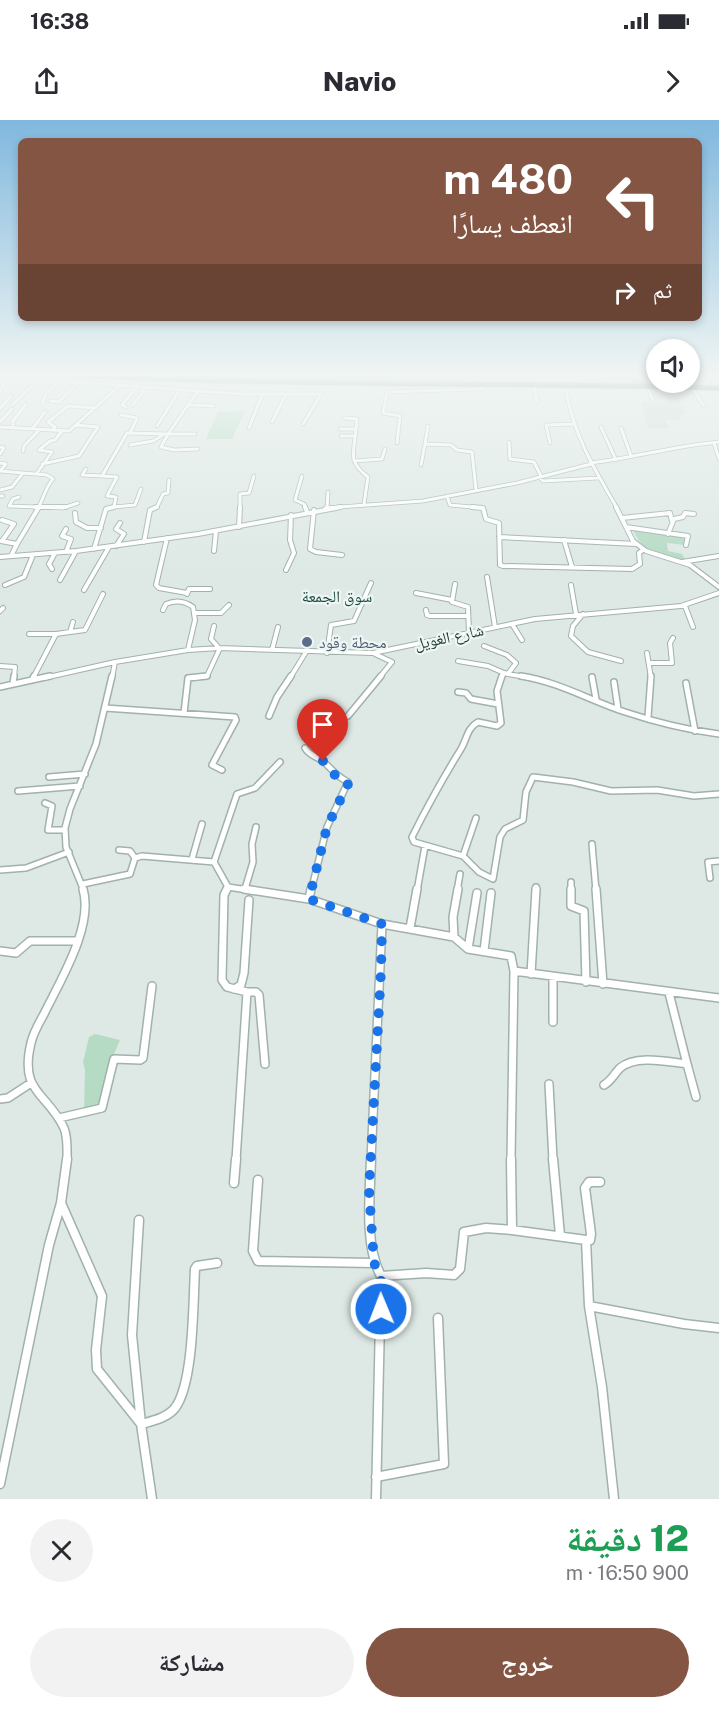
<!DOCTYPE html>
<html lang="ar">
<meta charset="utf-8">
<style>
body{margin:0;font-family:"Public Sans","Noto Naskh Arabic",sans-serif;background:#f2f2f3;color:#2b2b33;direction:rtl;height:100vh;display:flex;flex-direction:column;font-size:22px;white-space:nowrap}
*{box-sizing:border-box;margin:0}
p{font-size:20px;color:#7c7c81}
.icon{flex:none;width:33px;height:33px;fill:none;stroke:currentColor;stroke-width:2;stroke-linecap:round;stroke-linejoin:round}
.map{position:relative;height:1379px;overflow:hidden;direction:ltr}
.sheet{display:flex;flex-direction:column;background:#fff;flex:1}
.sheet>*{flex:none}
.banner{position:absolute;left:18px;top:18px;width:684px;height:183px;border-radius:9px;box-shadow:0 3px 9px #0003;direction:rtl;background:#845542;color:#fff;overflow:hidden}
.controls{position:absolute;left:646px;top:219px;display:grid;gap:12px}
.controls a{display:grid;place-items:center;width:54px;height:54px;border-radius:50%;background:#fff;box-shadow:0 3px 9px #0003;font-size:30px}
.pin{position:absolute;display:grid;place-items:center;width:51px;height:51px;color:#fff;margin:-62px -26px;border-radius:50% 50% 50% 0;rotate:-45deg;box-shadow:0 0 6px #0007}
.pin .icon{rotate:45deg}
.me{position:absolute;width:66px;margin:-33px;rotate:359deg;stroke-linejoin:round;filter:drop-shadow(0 0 4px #0008)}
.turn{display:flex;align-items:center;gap:21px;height:126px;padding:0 30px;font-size:27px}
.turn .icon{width:78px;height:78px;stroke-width:2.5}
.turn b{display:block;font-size:42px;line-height:51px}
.then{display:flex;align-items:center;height:57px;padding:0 30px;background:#0003;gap:12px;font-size:22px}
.round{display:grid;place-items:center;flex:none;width:63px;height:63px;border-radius:32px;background:#f2f2f3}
.summary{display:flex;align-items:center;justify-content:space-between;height:102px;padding:0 30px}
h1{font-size:36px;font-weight:800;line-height:45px;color:#1e9e55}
.button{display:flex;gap:12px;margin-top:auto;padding:12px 30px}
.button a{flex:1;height:69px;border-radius:36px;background:#845542;color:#fff;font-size:24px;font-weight:800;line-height:69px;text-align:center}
.button a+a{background:#f2f2f3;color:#2b2b33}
.status{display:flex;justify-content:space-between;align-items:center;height:42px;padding:0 30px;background:#fff;direction:ltr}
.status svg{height:16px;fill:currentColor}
header{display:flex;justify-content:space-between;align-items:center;height:78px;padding:0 30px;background:#fff;font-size:27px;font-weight:800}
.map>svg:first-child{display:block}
.built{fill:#ccd9d4}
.green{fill:#b6dbc4}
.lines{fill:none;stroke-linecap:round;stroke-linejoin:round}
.minor-far4-casing{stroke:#a1b1ac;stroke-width:4.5}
.minor-far3-casing{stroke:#a1b1ac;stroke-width:6}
.minor-far2-casing{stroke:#a1b1ac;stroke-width:8}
.minor-far1-casing{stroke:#a1b1ac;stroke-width:10}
.minor-casing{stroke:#a1b1ac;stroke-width:11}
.major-casing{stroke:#bcc4c2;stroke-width:5}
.highway-casing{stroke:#bcc4c2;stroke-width:7}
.minor-far4{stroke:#fff;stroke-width:3}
.minor-far3{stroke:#fff;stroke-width:4}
.minor-far2{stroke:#fff;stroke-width:5}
.minor-far1{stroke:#fff;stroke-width:7}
.minor{stroke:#fff;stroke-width:8}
.major{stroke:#629f95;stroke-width:4}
.highway{stroke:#2c655e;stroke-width:5}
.route{stroke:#1a73e8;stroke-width:10;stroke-dasharray:0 18}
.service-dot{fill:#5c6f8a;stroke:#eef6f3;stroke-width:2}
.labels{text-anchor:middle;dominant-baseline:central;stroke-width:4.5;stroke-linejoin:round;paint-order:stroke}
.far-quarter-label{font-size:16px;fill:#1c4a43;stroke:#eef6f3}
.street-label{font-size:16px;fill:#1f3934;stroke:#eef6f3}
.service-label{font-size:16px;fill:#4e5e75;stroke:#eef6f3;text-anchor:start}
</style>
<div class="status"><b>16:38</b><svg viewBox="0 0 49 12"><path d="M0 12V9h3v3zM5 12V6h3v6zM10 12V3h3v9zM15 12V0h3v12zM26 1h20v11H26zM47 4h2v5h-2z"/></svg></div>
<header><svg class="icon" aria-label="forward" viewBox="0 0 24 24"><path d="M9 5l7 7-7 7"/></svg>Navio<svg class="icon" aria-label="share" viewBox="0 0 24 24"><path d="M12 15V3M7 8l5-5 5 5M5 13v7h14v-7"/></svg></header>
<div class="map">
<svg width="719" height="1379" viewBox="0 0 719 1379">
<rect width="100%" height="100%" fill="#dee9e5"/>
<path class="built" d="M667 277H677L686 295 678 294 681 300H665L669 308H648L641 281 668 283Z"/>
<path class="green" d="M245 291 232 319H206L218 292Z
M632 408 686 417 685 425 667 423 668 431 682 434 685 439 680 440C657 433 642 432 632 408Z
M95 914 120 920 112 939 101 986 84 989 85 950 83 942 89 917Z"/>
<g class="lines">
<g class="minor-far4-casing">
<path id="minor-far4" d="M410 254V261
M469 254 470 262
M548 254V262
M695 254 704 259 708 266
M714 254 719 259
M211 260 216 254
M242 260 245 254
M268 260 271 254
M311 260 314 254
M79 262 239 274H321L303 304
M533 264 537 281
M647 266 653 280
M692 268 704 286
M566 270C573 314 595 350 617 388
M0 271 3 265
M50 281 59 282 84 256
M42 284 46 274 67 255
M12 285 45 254
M133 285 145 269
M189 285 214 286
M126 287 122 285 136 268
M0 289 11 276
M121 295 137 298 130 313
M344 298 357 299 356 309
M0 302 12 289
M272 302 286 274
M157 306 179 271
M428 306 425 324 451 325 457 330 472 332 476 370
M0 307 69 311 118 267
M13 307V301L26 284
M601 307 616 340
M33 308 45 292
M249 308 262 275
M621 308 631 336
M340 309H356C354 333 347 341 368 357L364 384
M52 310 55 307 48 302 68 286 96 288
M195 314H168L161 327 174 330 198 329
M341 316H356
M509 322 510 339 534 342 541 356
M397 323 400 296 383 293 387 272 480 269 483 268 482 263
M550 323 546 305 574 304
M714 323 719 339
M130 325 153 321 163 315
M0 327 4 328 0 334
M39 330 50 321 55 320 62 311
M23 331 24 326 40 309
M354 341 382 339 385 329
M0 343 6 344 0 351
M590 343C633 338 675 326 719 322
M42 344 79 336 98 307 76 305
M421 345 425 324
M86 349 82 355 102 356
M0 351 23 353 12 367 0 370
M23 353 47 355 53 359C45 368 44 378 38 388
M37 353 52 332 39 330
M302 356 295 380 304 384 306 388
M539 357 543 361 598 358
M0 376H3
M447 376 450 385 483 388
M19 377 13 379 9 386 63 388 78 383
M114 387 135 385 141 369
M108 388 114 387 116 377 107 376 117 357 102 356 127 313 168 314 197 272
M154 388 157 387 163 374 168 373 169 360
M240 388V374L249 373 254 356
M325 388 423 381 517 363 591 344
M327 388 328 372"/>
</g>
<g class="minor-far3-casing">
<path id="minor-far3" d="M35 387H66
M305 387 307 392
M472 387 483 388 486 399 499 403 500 445 503 446 632 449 640 444 639 433 643 430
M616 387 633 421 646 431 690 445 719 467
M314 390 310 429 316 432 342 435
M75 393 76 402 87 408H101
M622 398 670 393 672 401
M2 400 14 404 2 421
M239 407 240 387
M626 407 688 416 686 425
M66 409 62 416 71 419 66 432
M668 414 674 399 683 397 685 393 694 394
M499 417 636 424
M167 418 156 465 159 468 187 473
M564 420 572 447
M1 421 17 424 11 436
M144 422 150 390 157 387
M17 424 39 387
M116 426 124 414 116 409 120 403
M94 429 106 389 114 387
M214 431 216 411
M0 437 76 431 198 414 341 387
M682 442 719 436
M52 449 49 444 55 433
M286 450 294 433 290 420 291 395
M487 457 495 507
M60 460 76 431
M455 464 452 482 468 487 469 513
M5 465 24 457 33 435
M571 465 576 494
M84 470 109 427
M416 473 452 480
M187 474 189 469H210
M685 486 693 507
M163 490 166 484C175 480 185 481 193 487L195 500 188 530
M426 490 427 495 430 496H468
M0 491 3 488
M196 493H221L229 485
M583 494 573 506 571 516 588 532 621 541
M512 504 522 520
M214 506 211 519 219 528
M70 512 85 510 103 474
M29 514H56
M484 526 507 535 516 543 508 554 504 553 501 558
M272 530 278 507
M327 533 331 505 354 501 371 463
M647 533 651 558
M375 534 392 542 379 558
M458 541 488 546 504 553
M650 543H672L670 523 673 518
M0 546 15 547 14 558
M508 554 531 558
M33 558 56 514 70 512 73 502
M44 558 115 542 188 530 219 528 373 533 535 499 681 486 719 473
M112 558 115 542
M193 558 207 556 220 528
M290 558 306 532"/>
</g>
<g class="minor-far2-casing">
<path id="minor-far2" d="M502 556 497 571 501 603 497 606 478 602C467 608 467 619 461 629 443 658 427 687 412 717L414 722 463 736 479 752 493 759 500 717 505 709 523 700 526 672 533 657 573 662 611 671 657 670 694 676 719 674
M521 556C559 562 589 580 625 592 655 602 688 610 719 614
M592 557 596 579
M32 560 34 556
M614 562 618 589
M686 563 695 611
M13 564 14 556
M0 567 50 556
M458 572 466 573 471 579 498 584
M105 588 235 597 236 600 212 645 222 650
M184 593 188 558 207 556
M269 596 277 577 291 556
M348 596 381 556
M648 597 651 556
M305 628C309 635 315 636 321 640 331 647 334 655 348 662L327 707 311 771
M49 657 85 654
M18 671 80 666
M45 683 52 686 48 710H65
M592 724 596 771
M119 730 130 731 135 738
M463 736 476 698
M192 739 202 704
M214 742 237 674 255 668 280 642
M0 750 26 748 69 732
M710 758 708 742 719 741
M571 762V771
M83 764 130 754 135 738 142 736 214 742 228 767 226 771
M228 767 254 771
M245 769 253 742 252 724 256 707
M84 771 66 727 65 708 70 689 96 624 112 556
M417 771 425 726
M457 771 460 754
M536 771V767"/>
</g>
<g class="minor-far1-casing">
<path id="minor-far1" d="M227 769 224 775 222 860 227 867 247 872 236 1040
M244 769 309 779 382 804 454 817 468 829 511 836 514 851 511 1040
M571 769V786L584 791 586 862
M596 769 603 864
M309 779 311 769
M410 808 417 769
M454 817 453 797 458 769
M468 829 477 773
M0 831 16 833 30 821H76
M484 831 491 773
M514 851 719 878
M531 854 536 769
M553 857V902
M234 869 241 865 244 853 249 780
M247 872H256L259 875 265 944
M687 944 696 977
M549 964 553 1040
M604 965C612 960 614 954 620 948 636 934 669 942 687 944L669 873
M0 979 8 978 31 963
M59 998 102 988 114 939 140 940 143 938 152 866
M67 1040C67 1030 68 1018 64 1008 47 972 19 973 31 923 33 913 39 903 44 894 60 861 94 806 83 769
M371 1040 382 804"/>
</g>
<g class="minor-casing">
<path id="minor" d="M371 1039C370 1074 364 1125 381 1156L376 1379
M511 1039 512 1110 586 1120
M553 1039 560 1115
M258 1060 253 1131 258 1141 374 1143
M600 1062H589L585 1068 591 1114 590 1120H586L589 1186 684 1204 719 1208
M234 1063 236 1039
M61 1083 102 1176 96 1230 97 1249 141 1304 152 1379
M139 1100 132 1215 141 1304C152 1301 167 1298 175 1288 194 1263 193 1182 195 1149L197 1146 217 1143
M381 1156 426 1153 454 1155 460 1149 464 1112 486 1108 512 1110
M589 1186 602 1267 614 1379
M376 1357 444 1344 438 1198
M0 1364 49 1125 61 1083 67 1039"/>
</g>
<g class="major-casing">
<path id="major" d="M631 259 646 265"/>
</g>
<g class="highway-casing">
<path id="highway" d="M0 254H11
M48 254C271 266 495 262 719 268"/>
</g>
<use href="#minor-far4" class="minor-far4"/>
<use href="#minor-far3" class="minor-far3"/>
<use href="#minor-far2" class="minor-far2"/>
<use href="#minor-far1" class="minor-far1"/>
<use href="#minor" class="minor"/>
<use href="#major" class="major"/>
<use href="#highway" class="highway"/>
</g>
<linearGradient id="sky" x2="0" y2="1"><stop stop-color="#80b8de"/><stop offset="0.57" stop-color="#f0f5f3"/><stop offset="1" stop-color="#f0f5f3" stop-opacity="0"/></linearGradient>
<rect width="719" height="447" fill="url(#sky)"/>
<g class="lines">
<path class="route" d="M323 641 335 655 346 659 348 664 327 707 309 779 382 804 381 851 369 1070 374 1143 381 1156V1189"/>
</g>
<circle class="service-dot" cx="307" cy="522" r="6"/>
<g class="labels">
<g class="far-quarter-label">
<text x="337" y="476">سوق الجمعة</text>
</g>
<g class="street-label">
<text transform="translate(449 517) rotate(-12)">شارع الغويل</text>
</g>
<g class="service-label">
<text x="319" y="522">محطة وقود</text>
</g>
</g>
</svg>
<div class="controls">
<a><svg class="icon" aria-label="sound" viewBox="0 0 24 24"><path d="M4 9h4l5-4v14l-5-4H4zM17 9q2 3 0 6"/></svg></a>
</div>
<div class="pin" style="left:323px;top:641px;background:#d93025"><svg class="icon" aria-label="arrive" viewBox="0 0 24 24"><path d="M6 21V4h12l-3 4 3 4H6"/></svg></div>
<svg class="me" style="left:381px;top:1189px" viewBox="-20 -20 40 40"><circle r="17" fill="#1a73e8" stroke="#fff" stroke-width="3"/><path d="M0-11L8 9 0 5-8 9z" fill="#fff"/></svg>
<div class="banner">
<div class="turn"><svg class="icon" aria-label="left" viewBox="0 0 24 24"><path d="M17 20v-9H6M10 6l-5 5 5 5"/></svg><div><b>480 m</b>انعطف يسارًا</div></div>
<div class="then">ثم<svg class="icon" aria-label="right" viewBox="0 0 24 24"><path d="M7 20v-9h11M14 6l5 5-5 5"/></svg></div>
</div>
</div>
<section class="sheet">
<div class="summary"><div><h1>12 دقيقة</h1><p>900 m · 16:50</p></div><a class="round"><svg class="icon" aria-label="close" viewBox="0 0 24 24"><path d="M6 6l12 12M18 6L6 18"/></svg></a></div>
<div class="button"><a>خروج</a><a>مشاركة</a></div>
</section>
